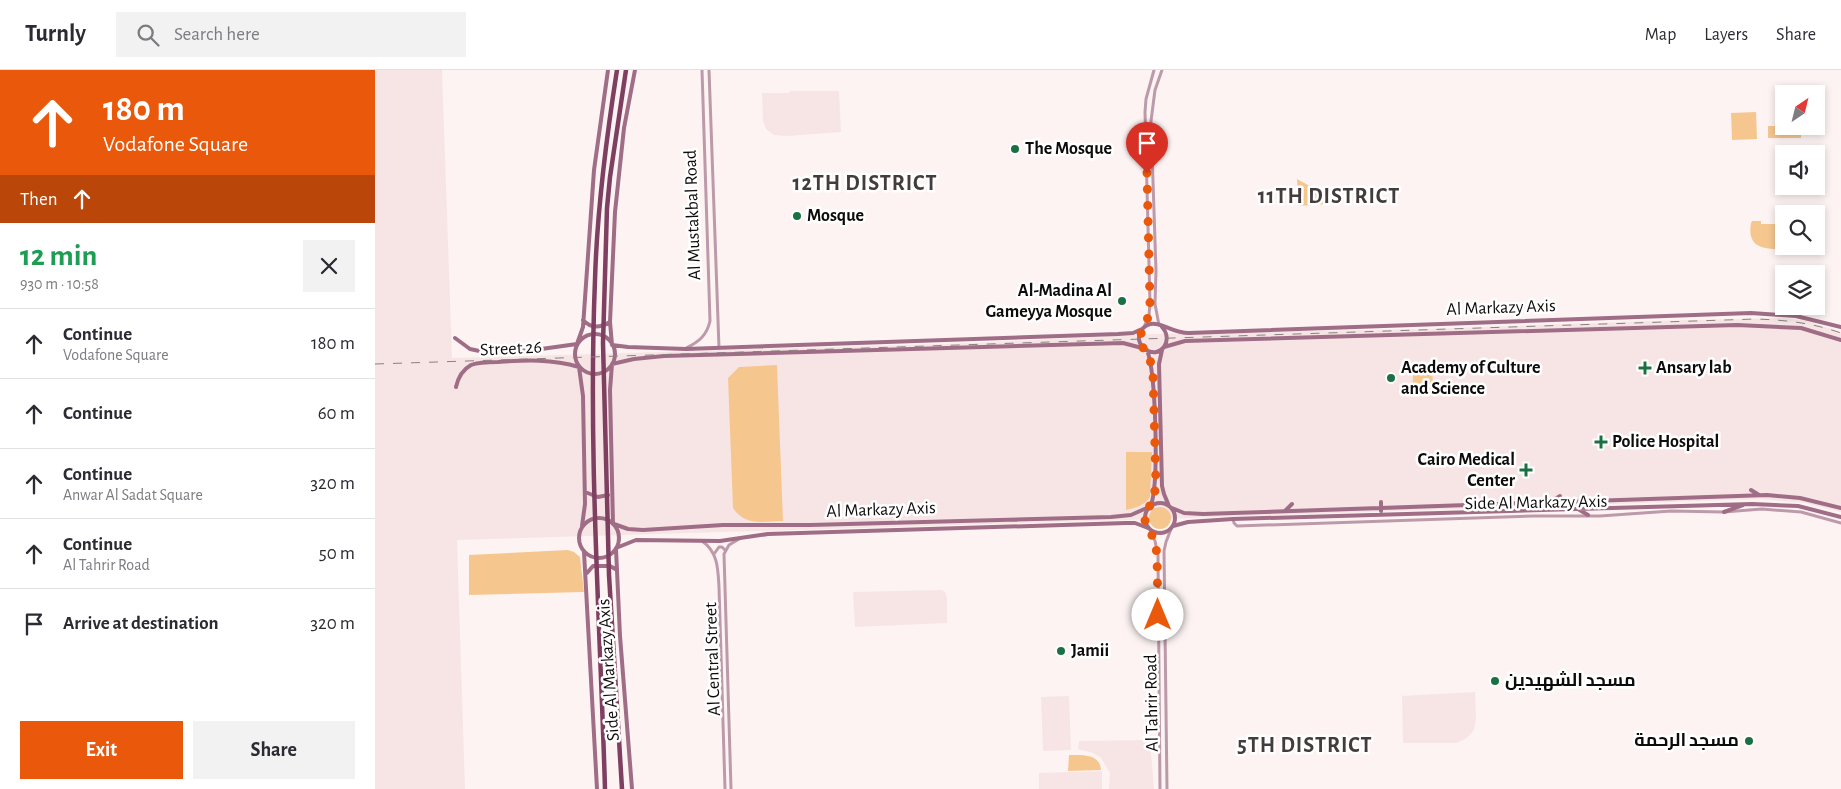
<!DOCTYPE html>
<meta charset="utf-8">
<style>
body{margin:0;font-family:"Alegreya Sans",Cairo,sans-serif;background:#f2f2f3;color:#2b2b33;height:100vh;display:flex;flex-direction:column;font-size:19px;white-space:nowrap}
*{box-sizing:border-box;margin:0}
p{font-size:16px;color:#7c7c81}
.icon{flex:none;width:28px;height:28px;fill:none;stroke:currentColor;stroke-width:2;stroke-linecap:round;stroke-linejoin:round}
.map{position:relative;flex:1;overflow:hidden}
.details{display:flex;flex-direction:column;background:#fff;width:375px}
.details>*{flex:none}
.hud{background:#ea580c;color:#fff;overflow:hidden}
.needle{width:32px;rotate:35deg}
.controls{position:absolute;left:1400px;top:15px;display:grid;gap:10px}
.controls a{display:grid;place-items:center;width:50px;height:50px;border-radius:0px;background:#fff;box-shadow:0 2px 8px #0003;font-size:25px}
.pin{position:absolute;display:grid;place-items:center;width:42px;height:42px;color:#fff;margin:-51px -21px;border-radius:50% 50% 50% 0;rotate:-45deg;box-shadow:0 0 5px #0007}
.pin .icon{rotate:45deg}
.me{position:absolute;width:55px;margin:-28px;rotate:0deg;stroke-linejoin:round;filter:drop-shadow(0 0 4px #0008)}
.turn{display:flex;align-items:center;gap:18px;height:105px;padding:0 20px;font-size:22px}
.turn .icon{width:65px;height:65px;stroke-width:2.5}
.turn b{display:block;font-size:35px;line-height:42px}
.then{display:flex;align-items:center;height:48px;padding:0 20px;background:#0003;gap:10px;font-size:19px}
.round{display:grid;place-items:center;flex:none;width:52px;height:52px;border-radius:0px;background:#f2f2f3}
.overview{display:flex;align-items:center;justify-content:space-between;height:85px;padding:0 20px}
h1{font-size:30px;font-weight:600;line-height:38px;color:#1e9e55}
.cta{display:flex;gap:10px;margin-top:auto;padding:10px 20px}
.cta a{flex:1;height:58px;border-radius:0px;background:#ea580c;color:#fff;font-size:20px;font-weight:600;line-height:58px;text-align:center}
.cta a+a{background:#f2f2f3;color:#2b2b33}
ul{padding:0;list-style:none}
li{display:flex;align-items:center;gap:15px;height:70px;padding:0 20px;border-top:1px solid #e1e1e2}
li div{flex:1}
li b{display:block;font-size:19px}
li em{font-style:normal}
header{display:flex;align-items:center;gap:30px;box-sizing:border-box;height:70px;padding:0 25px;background:#fff;border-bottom:1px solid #e1e1e2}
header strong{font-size:24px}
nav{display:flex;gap:28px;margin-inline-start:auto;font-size:18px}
.search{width:350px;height:45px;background:#f2f2f3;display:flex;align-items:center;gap:12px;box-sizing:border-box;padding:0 18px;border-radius:0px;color:#7c7c81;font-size:19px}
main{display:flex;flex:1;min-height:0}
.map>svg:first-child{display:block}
.built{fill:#f7e5e5}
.green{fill:#f5c78f}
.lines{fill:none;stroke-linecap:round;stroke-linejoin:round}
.tertiary{stroke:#bd9aaa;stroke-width:3}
.secondary{stroke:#9f6d85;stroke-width:4}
.trunk{stroke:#7e3f60;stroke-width:4.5}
.rail{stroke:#878181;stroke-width:1;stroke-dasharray:9 9;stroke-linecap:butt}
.route{stroke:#ea580c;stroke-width:9;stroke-dasharray:0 16.2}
.poi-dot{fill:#1a7042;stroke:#fff;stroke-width:2}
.labels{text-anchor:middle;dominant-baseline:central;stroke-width:5;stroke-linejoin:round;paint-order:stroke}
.poi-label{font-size:18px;font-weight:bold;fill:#0e0b0b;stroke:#fff;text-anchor:start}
.street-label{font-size:18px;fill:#0e0b0b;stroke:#fff}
.district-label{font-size:22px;font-weight:bold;letter-spacing:1px;fill:#443c3c;stroke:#fff}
</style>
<header>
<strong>Turnly</strong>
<div class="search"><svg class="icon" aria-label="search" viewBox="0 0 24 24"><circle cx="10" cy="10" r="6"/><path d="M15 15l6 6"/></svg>Search here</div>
<nav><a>Map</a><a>Layers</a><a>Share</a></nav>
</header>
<main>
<section class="details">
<div class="hud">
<div class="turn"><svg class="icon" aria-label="ahead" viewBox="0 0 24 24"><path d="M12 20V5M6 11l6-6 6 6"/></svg><div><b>180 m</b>Vodafone Square</div></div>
<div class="then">Then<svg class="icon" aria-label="ahead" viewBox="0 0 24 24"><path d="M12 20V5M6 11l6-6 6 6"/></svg></div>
</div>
<div class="overview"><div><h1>12 min</h1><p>930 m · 10:58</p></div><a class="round"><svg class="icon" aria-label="close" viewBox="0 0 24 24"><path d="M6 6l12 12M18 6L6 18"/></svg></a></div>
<ul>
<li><svg class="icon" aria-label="ahead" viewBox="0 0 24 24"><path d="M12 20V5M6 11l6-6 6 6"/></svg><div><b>Continue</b><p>Vodafone Square</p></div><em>180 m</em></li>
<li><svg class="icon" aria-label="ahead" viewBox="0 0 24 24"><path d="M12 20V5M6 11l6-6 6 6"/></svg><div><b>Continue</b></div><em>60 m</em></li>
<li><svg class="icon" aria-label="ahead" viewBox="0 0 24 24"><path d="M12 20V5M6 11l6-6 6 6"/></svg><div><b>Continue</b><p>Anwar Al Sadat Square</p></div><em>320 m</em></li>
<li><svg class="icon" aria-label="ahead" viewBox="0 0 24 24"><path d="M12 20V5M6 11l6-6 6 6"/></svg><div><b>Continue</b><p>Al Tahrir Road</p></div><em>50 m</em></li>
<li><svg class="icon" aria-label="arrive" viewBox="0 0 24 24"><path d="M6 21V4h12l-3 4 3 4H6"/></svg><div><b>Arrive at destination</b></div><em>320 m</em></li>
</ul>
<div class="cta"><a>Exit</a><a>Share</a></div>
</section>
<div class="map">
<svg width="1466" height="719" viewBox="0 0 1466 719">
<rect width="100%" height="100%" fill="#fdf3f3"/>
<path class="built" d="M0 0H67L77 288 599 273 778 264 1050 259 1273 251 1405 248 1431 251 1466 262V442L1430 433 1386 429 786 449 82 470 90 719H0Z
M415 21H464L466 62 412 66 399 65 391 59 388 51 387 23H414Z
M567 520 570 522 572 528V553L480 557 478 522Z
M1100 622 1101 649 1099 660 1092 668 1082 673H1028L1027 626Z
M694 626 696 680 668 681 666 627Z
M775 670 779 719H734L735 703 726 688 718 683 703 679 704 671Z
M727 701V719H664V703Z"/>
<path class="green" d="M1381 42 1382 69 1357 70 1356 43Z
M1393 56H1426V68H1393Z
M922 109 951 125 952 134 923 136Z
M1377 151H1386V154H1404L1405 179C1386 179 1372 176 1376 153Z
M1039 293H1056L1059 320H1037Z
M402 295 408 451C387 451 371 457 358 438L353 308 364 297Z
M751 382H777L775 427C770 435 761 438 751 440Z
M774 448a11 11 0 1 1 22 0a11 11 0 1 1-22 0Z
M193 480 199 482 205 487 209 522 94 525V485Z
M694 685C706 685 725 683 726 700L693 701Z"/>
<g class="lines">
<path class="tertiary" d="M334 0 344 278
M784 255 780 234 781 201 776 51 780 20 787 0
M769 257 774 245 775 233 770 42 771 29 779 0
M311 278C324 272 332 265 335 251L327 0
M858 449 859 453 862 456 1159 446H1225L1296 441 1349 442 1387 439 1426 442 1466 453
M775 460 780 471 783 485 785 719
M327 471C343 482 343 499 344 517L350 719
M339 484 344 477H347L350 480
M356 719 349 484 354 475 364 469
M792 719 789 481 791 472 796 459"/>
<path class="secondary" d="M260 0 249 58 240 142 235 252 237 275 253 277 311 279 743 264 758 263 767 259
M208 250C216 259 225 258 235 252
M787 257C799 270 786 289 771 280 768 278 765 274 764 270 763 261 771 252 781 254 793 256 799 263 814 263L1376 243 1421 246 1466 257
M200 284a20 20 0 1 1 40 0a20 20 0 1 1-40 0Z
M80 268 95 279 109 282 159 280 202 274 208 257 219 100 233 0
M789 277 810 271 1362 255 1426 258 1466 270
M772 280C781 303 784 412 776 435
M787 280 784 294 787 416 789 424 794 436
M81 317C83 308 87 300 96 295 104 292 114 292 123 292 151 290 177 289 204 297L208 326 210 434 207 456
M1376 420 1384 425
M210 422 223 427 233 425
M1006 432V441
M770 448a15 15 0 1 1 30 0a15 15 0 1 1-30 0Z
M1174 433 1185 426
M797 438 809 443 828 444 1392 425 1425 428 1466 438
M1203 439 1213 445
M910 441 917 434
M1349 442 1368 435
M204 468a20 20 0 1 1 40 0a20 20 0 1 1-40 0Z
M238 454 235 320 237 294 259 289 289 286 748 273 767 278
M239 454 253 459 268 460 348 455H435L736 447 756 445 774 437
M798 456 813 452 858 449 1377 434 1423 436 1466 447
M241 478 261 470 345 471 393 464 751 453H760L773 458
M241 479 245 566 257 719
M209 482 222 719
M212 503 218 496H235L242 500"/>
<path class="trunk" d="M230 719C225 549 213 380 220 210 222 139 231 70 242 0
M247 719 234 505 228 273 232 138 235 107 251 0"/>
<path class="rail" d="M0 294 1381 249C1411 250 1438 253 1466 263"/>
</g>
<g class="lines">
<path class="route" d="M772 103 775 233 774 245 764 268 765 274 774 285 778 303 781 415 778 431 772 440 769 447 771 454 780 471 782 485 783 545"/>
</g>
<g class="poi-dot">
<circle cx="640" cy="79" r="5"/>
<circle cx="422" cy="146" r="5"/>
<circle cx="747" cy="231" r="5"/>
<path d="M1267.5 290.5h5v5h5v5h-5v5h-5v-5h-5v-5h5z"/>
<circle cx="1016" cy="308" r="5"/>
<path d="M1223.5 364.5h5v5h5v5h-5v5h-5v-5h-5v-5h5z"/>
<path d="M1148.5 392.5h5v5h5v5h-5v5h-5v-5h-5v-5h5z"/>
<circle cx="686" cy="581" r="5"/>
<circle cx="1120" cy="611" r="5"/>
<circle cx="1374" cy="671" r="5"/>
</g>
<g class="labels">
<g class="poi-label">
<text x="650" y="79">The Mosque</text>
<text x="432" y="146">Mosque</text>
<text x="737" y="221" text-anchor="end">Al-Madina Al<tspan x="737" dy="21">Gameyya Mosque</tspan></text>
<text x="1026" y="298">Academy of Culture<tspan x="1026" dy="21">and Science</tspan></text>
<text x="1281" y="298">Ansary lab</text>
<text x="1237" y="372">Police Hospital</text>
<text x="1140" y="390" text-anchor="end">Cairo Medical<tspan x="1140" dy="21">Center</tspan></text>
<text x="696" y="581">Jamii</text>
<text x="1130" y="611">مسجد الشهيدين</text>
<text x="1364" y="671" text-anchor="end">مسجد الرحمة</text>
</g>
<g class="street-label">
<text transform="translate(318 145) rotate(-92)">Al Mustakbal Road</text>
<text transform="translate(1126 238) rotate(-2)">Al Markazy Axis</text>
<text transform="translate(136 279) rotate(-3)">Street 26</text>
<text transform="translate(1161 433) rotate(-1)">Side Al Markazy Axis</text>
<text transform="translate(506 440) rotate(-2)">Al Markazy Axis</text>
<text transform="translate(338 589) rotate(-92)">Al Central Street</text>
<text transform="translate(234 600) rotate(-94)">Side Al Markazy Axis</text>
<text transform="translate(777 633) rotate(-91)">Al Tahrir Road</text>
</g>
<g class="district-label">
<text x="490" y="113">12TH DISTRICT</text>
<text x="954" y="126">11TH DISTRICT</text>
<text x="930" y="675">5TH DISTRICT</text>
</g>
</g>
</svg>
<div class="controls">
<a><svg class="needle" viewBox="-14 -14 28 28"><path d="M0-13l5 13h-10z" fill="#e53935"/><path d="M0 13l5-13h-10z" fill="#7c7c81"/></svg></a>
<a><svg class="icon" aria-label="sound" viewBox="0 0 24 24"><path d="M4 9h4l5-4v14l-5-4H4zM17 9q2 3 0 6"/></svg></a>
<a><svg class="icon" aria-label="search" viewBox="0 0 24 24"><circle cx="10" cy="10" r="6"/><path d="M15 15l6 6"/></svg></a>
<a><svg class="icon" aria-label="layers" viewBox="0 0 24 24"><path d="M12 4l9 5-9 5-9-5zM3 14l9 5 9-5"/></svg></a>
</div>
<div class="pin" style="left:772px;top:103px;background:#d93025"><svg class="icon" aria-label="arrive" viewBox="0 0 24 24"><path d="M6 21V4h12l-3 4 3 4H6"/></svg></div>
<svg class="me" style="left:783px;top:545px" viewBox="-20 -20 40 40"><circle r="19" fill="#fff"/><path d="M0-13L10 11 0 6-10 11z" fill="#ea580c"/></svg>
</div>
</main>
